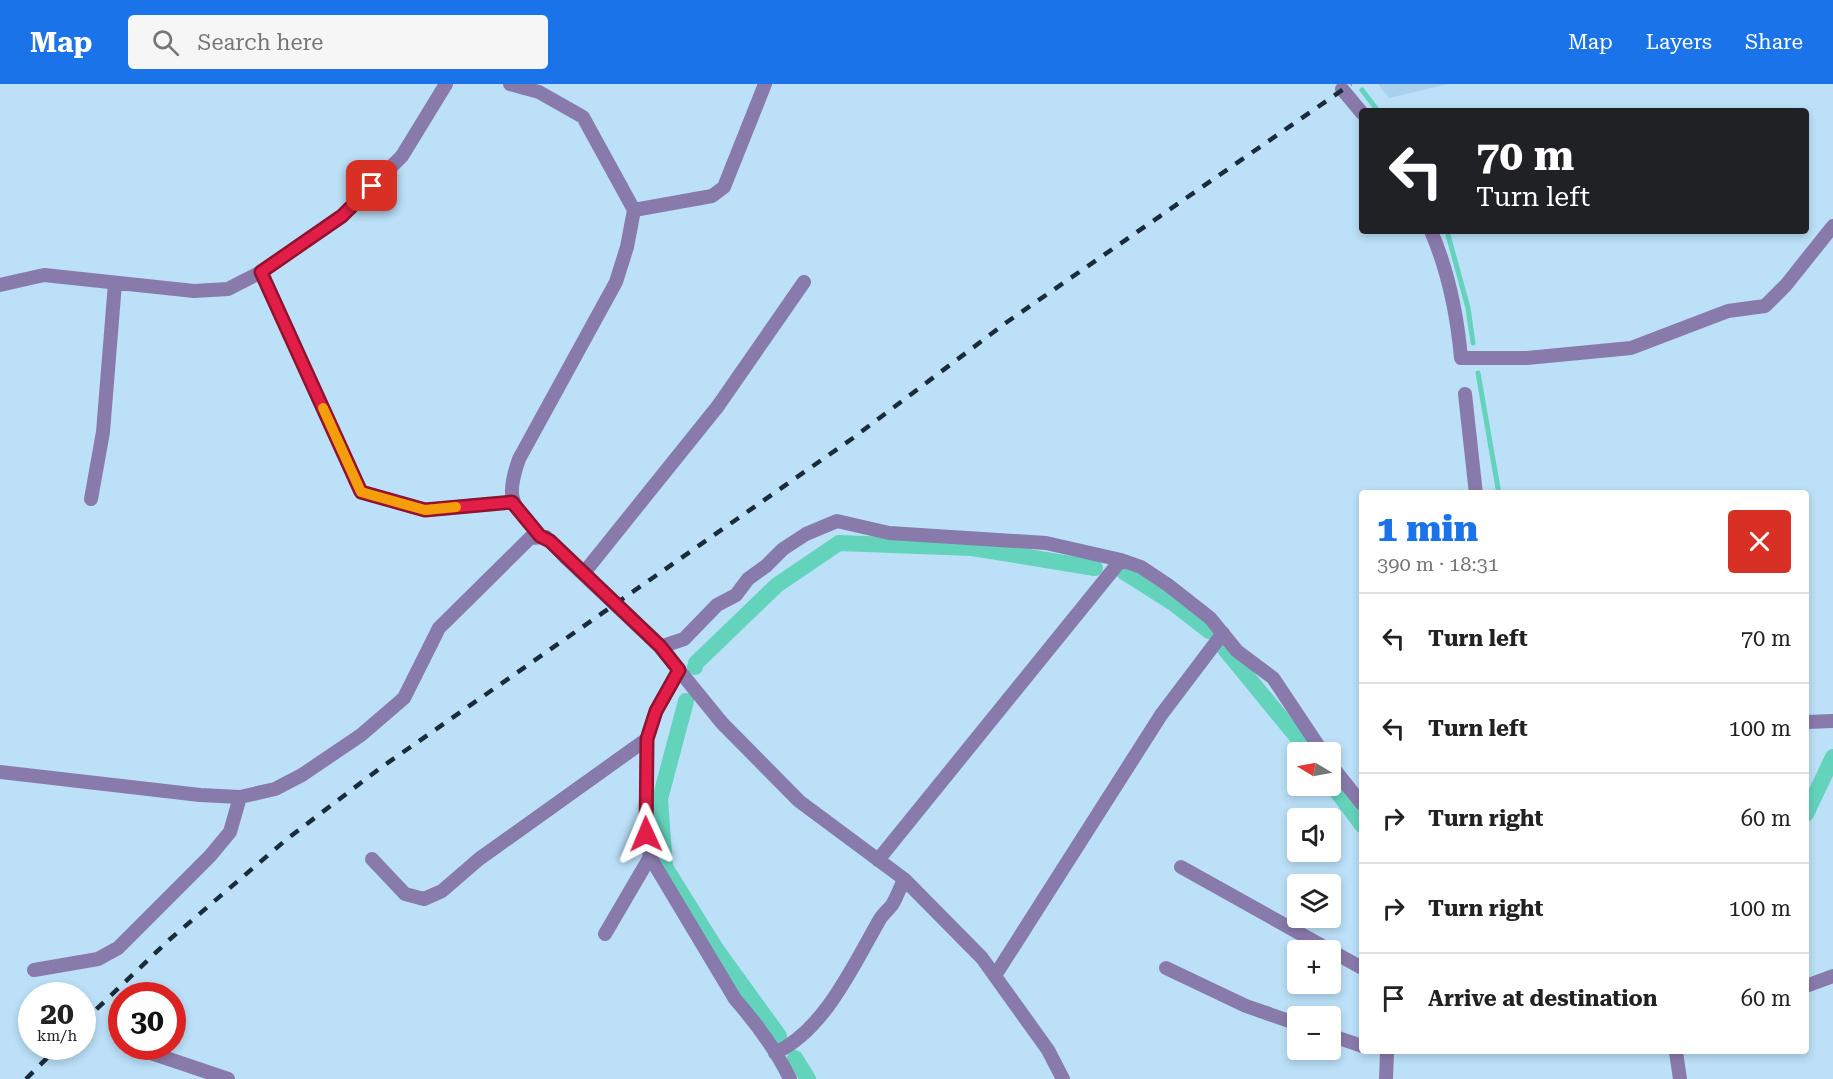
<!DOCTYPE html>
<meta charset="utf-8">
<style>
body{margin:0;font-family:"Roboto Serif",serif;background:#f6f6f6;color:#222;height:100vh;display:flex;flex-direction:column;font-size:22px;white-space:nowrap}
*{box-sizing:border-box;margin:0}
p{font-size:20px;color:#767676}
.icon{flex:none;width:33px;height:33px;fill:none;stroke:currentColor;stroke-width:2;stroke-linecap:round;stroke-linejoin:round}
.map{position:relative;flex:1;overflow:hidden}
.panel{position:absolute;left:1359px;top:406px;width:450px;height:564px;display:flex;flex-direction:column;background:#fff;border-radius:6px;box-shadow:0 3px 9px #0003}
.panel>*{flex:none}
.banner{position:absolute;left:1359px;top:24px;width:450px;height:126px;border-radius:6px;box-shadow:0 3px 9px #0003;background:#202124;color:#fff;overflow:hidden}
.needle{width:39px;rotate:280deg}
.fabs{position:absolute;left:1287px;top:658px;display:grid;gap:12px}
.fabs a{display:grid;place-items:center;width:54px;height:54px;border-radius:6px;background:#fff;box-shadow:0 3px 9px #0003;font-size:30px}
.speed{position:absolute;left:18px;top:898px;display:flex;gap:12px;font-size:30px;font-weight:700;text-align:center}
.speed>*{display:grid;place-content:center;width:78px;height:78px;border-radius:50%;background:#fff;box-shadow:0 3px 9px #0003;line-height:1}
.speed small{font-size:15px;font-weight:400}
.speed .limit{border:9px solid #d22;background:#fff;color:#111}
.pin{position:absolute;display:grid;place-items:center;width:51px;height:51px;color:#fff;margin:-26px;border-radius:12px;box-shadow:0 3px 9px #0006}
.me{position:absolute;width:66px;margin:-33px;rotate:359deg;stroke-linejoin:round;filter:drop-shadow(0 0 4px #0008)}
.turn{display:flex;align-items:center;gap:21px;height:126px;padding:0 18px;font-size:27px}
.turn .icon{width:78px;height:78px;stroke-width:2.5}
.turn b{display:block;font-size:42px;line-height:51px}
.round{display:grid;place-items:center;flex:none;width:63px;height:63px;border-radius:6px;background:#f6f6f6}
.overview{display:flex;align-items:center;justify-content:space-between;height:102px;padding:0 18px}
h1{font-size:36px;font-weight:800;line-height:45px;color:#1a73e8}
ul{padding:0;list-style:none}
li{display:flex;align-items:center;gap:18px;height:90px;padding:0 18px;border-top:2px solid #e0e0e0}
li div{flex:1}
li b{display:block;font-size:22px}
li em{font-style:normal}
header{display:flex;align-items:center;gap:36px;box-sizing:border-box;height:84px;padding:0 30px;background:#1a73e8;color:#fff}
header strong{font-size:28px}
nav{display:flex;gap:33px;margin-inline-start:auto;font-size:21px}
.search{width:420px;height:54px;background:#f6f6f6;display:flex;align-items:center;gap:15px;box-sizing:border-box;padding:0 21px;border-radius:6px;color:#767676;font-size:22px}
.map>svg:first-child{display:block}
.built{fill:#a9d1ec}
.lines{fill:none;stroke-linecap:round;stroke-linejoin:round}
.stream{stroke:#64d3bc;stroke-width:5}
.canal{stroke:#64d3bc;stroke-width:16}
.minor{stroke:#897aac;stroke-width:14}
.rail{stroke:#1a2c3b;stroke-width:4.5;stroke-dasharray:10 10;stroke-linecap:butt}
.minor-bridge{stroke:#897aac;stroke-width:14}
.route-casing{stroke:#92132f;stroke-width:15}
.route{stroke:#e11d48;stroke-width:10}
.slow{stroke:#f59e0b;stroke-width:10}
</style>
<header>
<strong>Map</strong>
<div class="search"><svg class="icon" aria-label="search" viewBox="0 0 24 24"><circle cx="10" cy="10" r="6"/><path d="M15 15l6 6"/></svg>Search here</div>
<nav><a>Map</a><a>Layers</a><a>Share</a></nav>
</header>
<div class="map">
<svg width="1833" height="995" viewBox="0 0 1833 995">
<rect width="100%" height="100%" fill="#bbe0f8"/>
<path class="built" d="M1378 0H1448L1389 14Z"/>
<g class="lines">
<path class="stream" d="M1362 6 1378 27
M1447 147 1468 224 1473 259
M1478 289 1499 410"/>
<path class="canal" d="M1124 488 1173 519 1209 547
M1224 564 1310 669
M695 583 696 579 777 501 839 459 972 464 1095 484
M686 617 660 715 665 783 716 865 779 952
M1330 698 1362 741
M1806 730 1833 673
M795 974 808 995"/>
<path class="minor" d="M510 0 539 8 583 33 634 126 627 163 616 198 519 375C504 418 513 419 540 452
M1342 5 1362 29
M634 126 712 112 724 103 765 0
M1431 147C1449 189 1457 229 1461 274H1527L1631 264 1728 227 1765 222 1786 201 1833 142
M261 188 361 408 425 426 512 418
M0 201 44 191 194 207 228 205 261 188 342 132 402 72 446 0
M1465 310 1476 410
M91 415 103 348 115 199
M583 490 718 322 804 198
M623 528 660 563 722 639 799 717 904 795 982 874 1048 966 1063 995
M660 563 684 555 717 521 736 511 748 495 766 482 783 465 806 450 837 437 889 449 1046 459 1121 476 1141 483 1168 501 1210 534 1237 567 1273 594 1323 669
M679 586 656 627 647 655 646 750 650 773 735 915C756 939 776 965 790 995
M1806 638 1833 637
M1330 680 1362 720
M0 688 200 711 240 713 275 705 302 691 361 651 404 614 439 544 530 454 546 453 566 474
M372 775 405 810 424 815 442 807 479 775 647 655
M878 776 1121 476
M1181 783 1362 884
M605 850 650 773
M1166 884 1246 922 1298 940
M34 886 98 875 118 864 210 772 230 748 240 713
M996 890 1161 631 1223 549
M1806 902 1833 892
M1330 951 1362 962
M145 967 228 995
M1676 968 1680 995
M775 969C825 946 854 880 880 835 883 830 888 826 892 821 897 813 900 804 904 795
M1386 995 1387 968"/>
<path class="rail" d="M82 939 169 856 287 755 379 685 853 354 1007 238 1351 0
M26 995 58 963"/>
<path class="minor-bridge" d="M566 474 623 528"/>
</g>
<g class="lines">
<g class="route-casing">
<path id="route" d="M372 102 342 132 261 188 361 408 425 426 512 418 540 452 550 457 660 562 679 586 656 627 647 655 646 750"/>
</g>
<use href="#route" class="route"/>
<path class="slow" d="M323 324 361 408 425 426 456 423"/>
</g>
</svg>
<div class="fabs">
<a><svg class="needle" viewBox="-14 -14 28 28"><path d="M0-13l5 13h-10z" fill="#e53935"/><path d="M0 13l5-13h-10z" fill="#767676"/></svg></a>
<a><svg class="icon" aria-label="sound" viewBox="0 0 24 24"><path d="M4 9h4l5-4v14l-5-4H4zM17 9q2 3 0 6"/></svg></a>
<a><svg class="icon" aria-label="layers" viewBox="0 0 24 24"><path d="M12 4l9 5-9 5-9-5zM3 14l9 5 9-5"/></svg></a>
<a>+</a>
<a>−</a>
</div>
<div class="speed"><div>20<small>km/h</small></div><div class="limit">30</div></div>
<div class="pin" style="left:372px;top:102px;background:#d93025"><svg class="icon" aria-label="arrive" viewBox="0 0 24 24"><path d="M6 21V4h12l-3 4 3 4H6"/></svg></div>
<svg class="me" style="left:646px;top:750px" viewBox="-20 -20 40 40"><path d="M0-17L14 15 0 8-14 15z" fill="#e11d48" stroke="#fff" stroke-width="4"/></svg>
<div class="banner">
<div class="turn"><svg class="icon" aria-label="left" viewBox="0 0 24 24"><path d="M17 20v-9H6M10 6l-5 5 5 5"/></svg><div><b>70 m</b>Turn left</div></div>
</div>
<section class="panel">
<div class="overview"><div><h1>1 min</h1><p>390 m · 18:31</p></div><a class="round" style="background:#d93025;color:#fff"><svg class="icon" aria-label="close" viewBox="0 0 24 24"><path d="M6 6l12 12M18 6L6 18"/></svg></a></div>
<ul>
<li><svg class="icon" aria-label="left" viewBox="0 0 24 24"><path d="M17 20v-9H6M10 6l-5 5 5 5"/></svg><div><b>Turn left</b></div><em>70 m</em></li>
<li><svg class="icon" aria-label="left" viewBox="0 0 24 24"><path d="M17 20v-9H6M10 6l-5 5 5 5"/></svg><div><b>Turn left</b></div><em>100 m</em></li>
<li><svg class="icon" aria-label="right" viewBox="0 0 24 24"><path d="M7 20v-9h11M14 6l5 5-5 5"/></svg><div><b>Turn right</b></div><em>60 m</em></li>
<li><svg class="icon" aria-label="right" viewBox="0 0 24 24"><path d="M7 20v-9h11M14 6l5 5-5 5"/></svg><div><b>Turn right</b></div><em>100 m</em></li>
<li><svg class="icon" aria-label="arrive" viewBox="0 0 24 24"><path d="M6 21V4h12l-3 4 3 4H6"/></svg><div><b>Arrive at destination</b></div><em>60 m</em></li>
</ul>
</section>
</div>
